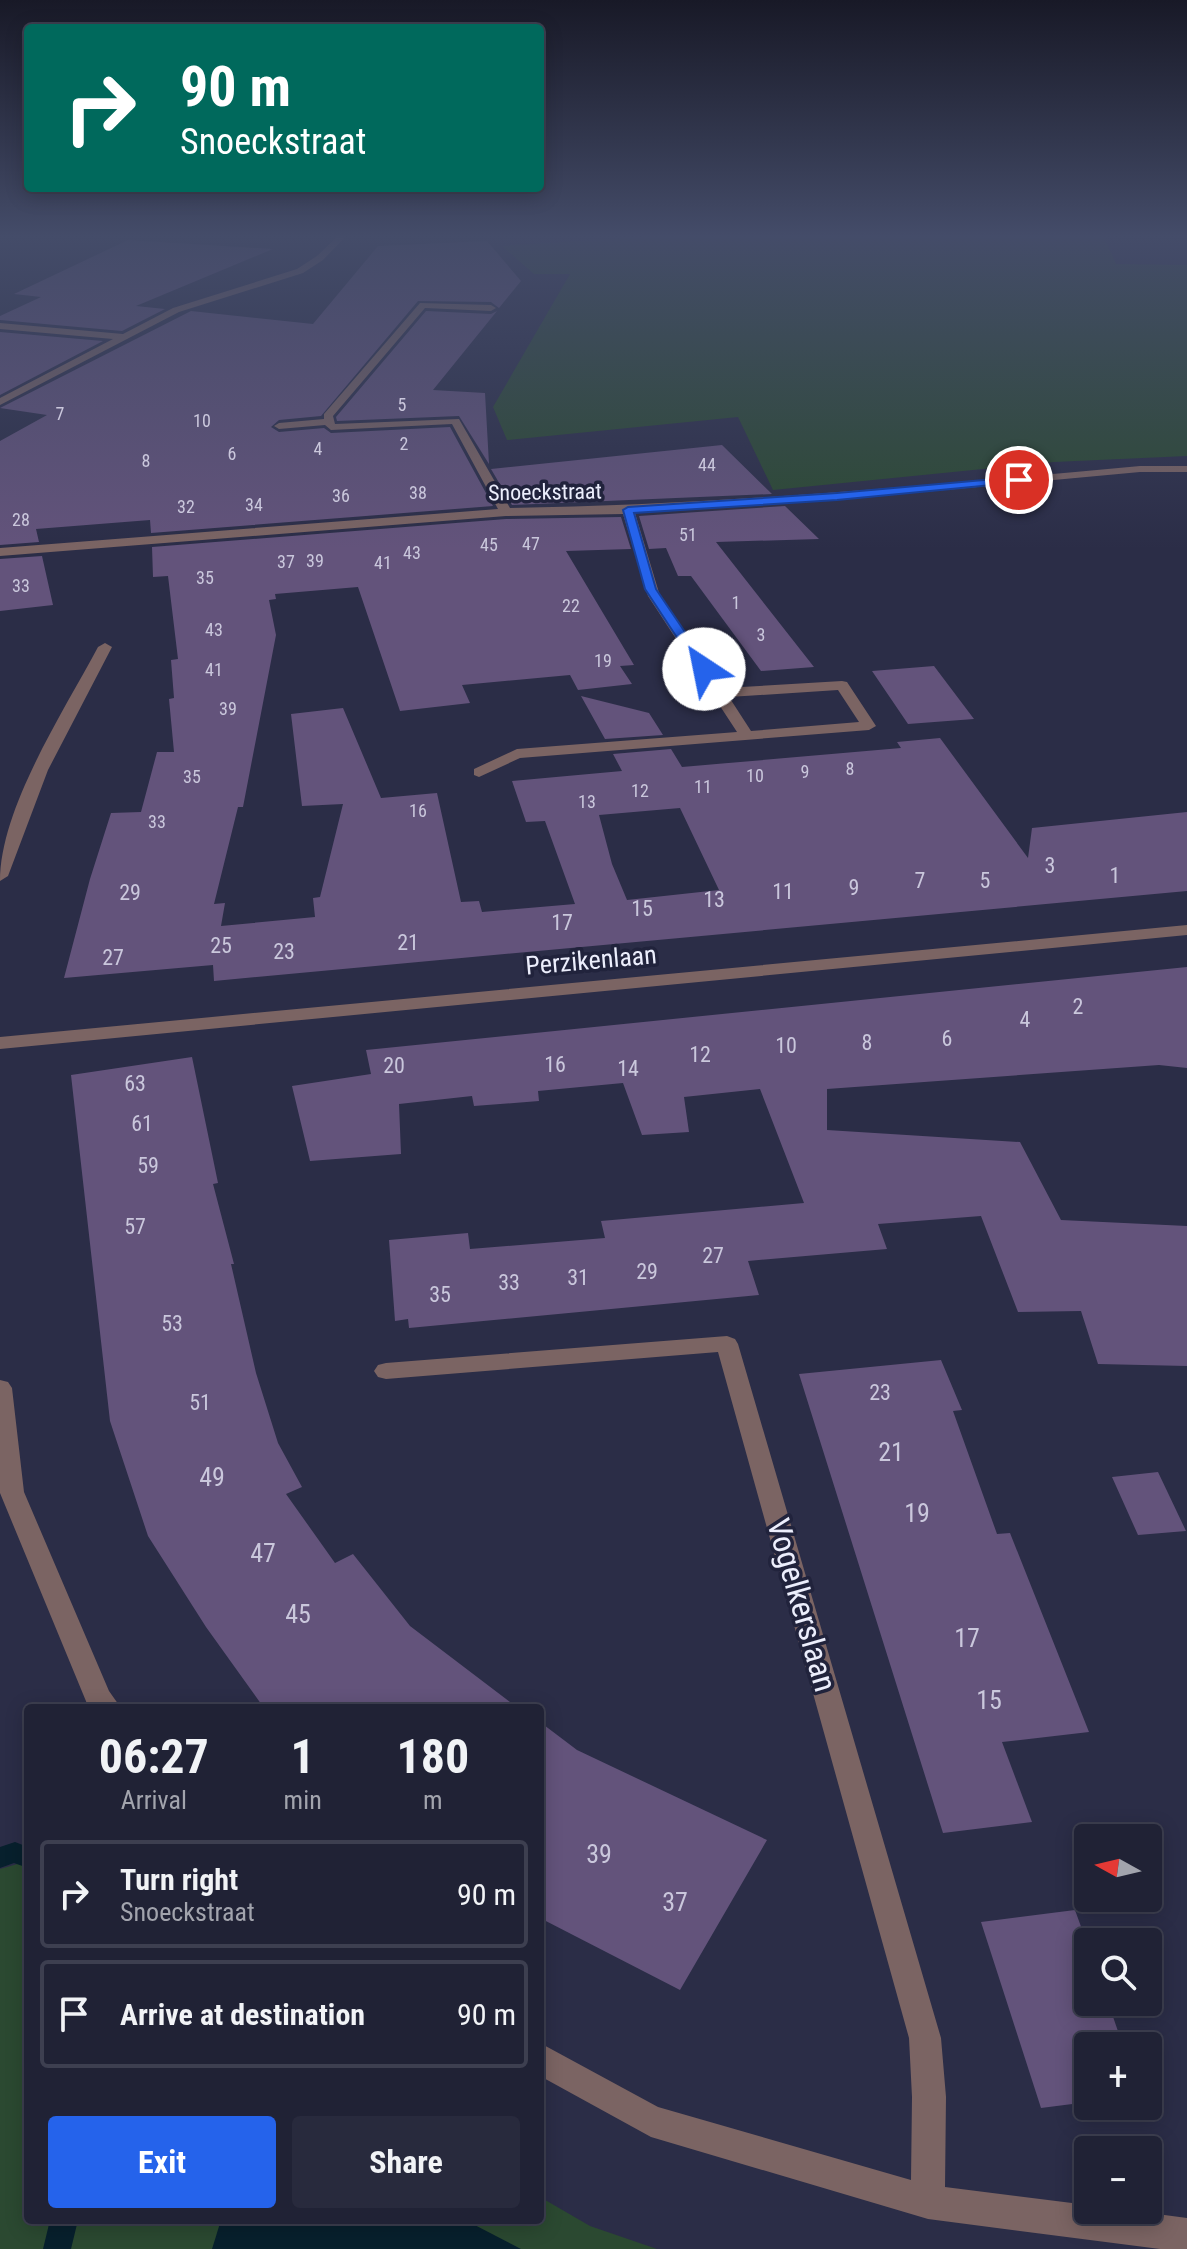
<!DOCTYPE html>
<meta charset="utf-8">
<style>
body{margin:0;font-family:"Roboto Condensed",sans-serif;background:#282a3d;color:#f1f3f6;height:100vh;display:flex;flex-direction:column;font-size:30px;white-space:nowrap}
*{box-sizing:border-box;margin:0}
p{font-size:26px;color:#a2a4ad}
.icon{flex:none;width:44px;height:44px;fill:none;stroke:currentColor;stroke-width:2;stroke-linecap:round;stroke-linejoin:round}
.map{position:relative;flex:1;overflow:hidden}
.side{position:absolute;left:24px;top:1704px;width:520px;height:520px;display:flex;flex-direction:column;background:#202235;border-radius:8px;box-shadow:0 4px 20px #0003,0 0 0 2px #3d3f50}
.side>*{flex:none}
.top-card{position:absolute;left:24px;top:24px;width:520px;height:168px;border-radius:8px;box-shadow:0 4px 20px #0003,0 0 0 2px #3d3f50;background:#00695c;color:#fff;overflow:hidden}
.needle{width:52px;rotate:278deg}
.buttons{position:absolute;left:1074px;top:1824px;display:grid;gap:16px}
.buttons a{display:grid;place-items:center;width:88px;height:88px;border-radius:8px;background:#202235;box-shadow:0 4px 20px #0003,0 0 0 2px #3d3f50;font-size:40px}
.pin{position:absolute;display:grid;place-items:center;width:68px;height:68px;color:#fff;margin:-34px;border:4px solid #fff;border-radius:50%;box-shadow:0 2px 8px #0007}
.me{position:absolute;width:88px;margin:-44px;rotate:326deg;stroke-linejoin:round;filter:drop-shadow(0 0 6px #0008)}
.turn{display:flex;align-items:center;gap:28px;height:168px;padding:0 24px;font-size:36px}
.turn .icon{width:104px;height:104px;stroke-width:2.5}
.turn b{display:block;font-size:56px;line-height:68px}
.eta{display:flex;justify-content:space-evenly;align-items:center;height:136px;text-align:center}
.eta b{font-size:48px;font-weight:700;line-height:56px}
.cta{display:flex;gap:16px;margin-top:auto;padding:16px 24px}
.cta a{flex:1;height:92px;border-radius:8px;background:#2563eb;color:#fff;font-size:32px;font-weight:700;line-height:92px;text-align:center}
.cta a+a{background:#282a3d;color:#f1f3f6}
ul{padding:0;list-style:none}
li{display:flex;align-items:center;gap:24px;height:108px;margin:0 16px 12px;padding:0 8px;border:4px solid #3d3f50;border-radius:8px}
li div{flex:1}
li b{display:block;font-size:30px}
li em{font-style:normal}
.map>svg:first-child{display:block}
.green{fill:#2b4931}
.water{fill:#07202d}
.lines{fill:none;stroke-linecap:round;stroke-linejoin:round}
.stream{fill:#07202d;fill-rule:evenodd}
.building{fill:#63537b;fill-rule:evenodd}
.minor{fill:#7b6463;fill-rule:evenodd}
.route{fill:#2563eb;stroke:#184099;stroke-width:2}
.labels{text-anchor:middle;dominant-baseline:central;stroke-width:7;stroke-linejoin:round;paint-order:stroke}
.far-number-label{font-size:18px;fill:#cac7dc}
.far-street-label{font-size:22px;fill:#eceefc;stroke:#21233c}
.number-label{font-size:22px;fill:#cac7dc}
.street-label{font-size:26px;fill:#eceefc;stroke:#21233c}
.near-number-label{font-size:26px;fill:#cac7dc}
.near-street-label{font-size:32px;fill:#eceefc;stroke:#21233c}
</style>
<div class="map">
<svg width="1187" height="2249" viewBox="0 0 1187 2249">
<rect width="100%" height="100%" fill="#2b2d47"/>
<path class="green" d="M685 234H1103L1116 264 1187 265V456L1054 462 773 490 738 417 507 440 493 407 570 274H534L502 246Z
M28 1861V2220H540V2197L590 2226 657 2249H0V1869Z"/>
<path class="water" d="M221 2220H465L521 2249H212Z"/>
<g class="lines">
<path class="stream" d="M15 1842 28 1847V1868L14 1863 0 1868V1847Z
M50 2220H78L71 2249H43Z"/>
</g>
<path class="building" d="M128 240 273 249 136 306 165 309 122 331 0 320V316L41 297 14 294Z
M487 241 521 281 499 308 491 302 418 301 321 416 279 420 271 427 279 432 324 428 331 433 450 427 493 506 151 533 150 520 36 529 39 542 0 545V441L47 415 0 408 191 311 313 324 378 246Z
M426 311 491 314 497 311 433 390 485 393 489 464 459 416 337 421 336 417Z
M0 332 103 341 0 395Z
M722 445 772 494 512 505 491 469Z
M785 506 819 539 716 542 814 667 761 671 691 576H678L666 548 649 549 639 516Z
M621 517 631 549 566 551 634 665 620 666 632 684 578 690 570 675 462 685 470 703 400 711 358 587 275 594 276 599 269 600 276 635 243 807H238L214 904 225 903 221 926 315 917 313 898 320 897 343 804 302 806 291 714 343 708 381 798 437 793 461 902 479 901 482 912 575 904 545 821 526 822 512 781 622 771 613 754 671 749 682 767 901 748 897 742 940 738 1028 858 1032 828 1187 812V891L214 981 213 965 64 978 90 879 111 813 141 812 157 752H174L169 699 174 698 171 660 178 659 168 576 153 577 152 547 506 519ZM680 808 719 890 627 900 612 864 599 815Z
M42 556 53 605 0 611V559Z
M934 666 974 719 908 724 872 671Z
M581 696 649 713 663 735 605 739Z
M1187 967V1068L1159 1065 827 1089V1130L1020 1142 1061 1220 1187 1226V1366L1098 1364 1081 1311 1018 1312 981 1216 878 1224 887 1249 748 1261 759 1295 409 1328 408 1319 395 1321 389 1240 468 1233 470 1249 605 1238 601 1221 804 1203 760 1089 684 1097 689 1132 642 1135 623 1083 538 1091 539 1101 474 1106 472 1096 399 1104 401 1154 310 1161 292 1086 371 1074 366 1050Z
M192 1057 218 1183 213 1184 234 1264H231L256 1373 278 1443 302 1487 286 1494 335 1563 353 1554 410 1626 518 1708H264L206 1627 148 1536 110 1421 71 1075Z
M941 1360 962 1410 953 1411 997 1534 1010 1533 1089 1732 1002 1742 1032 1822 943 1833 799 1374Z
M1158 1472 1186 1531 1138 1535 1112 1477Z
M540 1722 577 1750 767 1840 680 1990 540 1918Z
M1075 1910 1088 1946V2002H1108L1123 2046H1088V2102L1041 2108 981 1922Z"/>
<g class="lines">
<path class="minor" d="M340 234H348L323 260 303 273 179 312 0 405V398L113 339 0 329V323L123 334 173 308 297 269 317 256Z
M420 303 491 305 496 308 491 311 425 308 333 416 335 424 459 419 510 508C721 505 930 485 1140 466H1187V472H1140L837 500 635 513 660 596 724 688 842 681 847 682 876 726 869 730 520 758 479 777 474 775V769L517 749 737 732 648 596 623 514 506 516 0 556V548L498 509 452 424 331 430 325 425 279 429 274 426 279 423 324 419V414ZM838 690 859 722 751 731 729 697Z
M105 643 112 647 48 770 8 876 0 881C0 808 64 711 98 647Z
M1187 925V935L0 1049V1037Z
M727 1336 735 1339 738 1344 941 2038 946 2097 945 2187 1088 2205V2210H1127L1187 2218V2249H1160L928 2219 651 2137 540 2076V2043L658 2107 911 2180 912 2097 909 2038 718 1352 386 1379 378 1377 374 1371 378 1365 386 1363Z
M0 1380 8 1382 12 1388 24 1492 109 1691 121 1708 88 1706 0 1493Z"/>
</g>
<linearGradient id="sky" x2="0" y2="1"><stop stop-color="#181927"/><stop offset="0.43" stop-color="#444c69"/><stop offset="1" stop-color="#444c69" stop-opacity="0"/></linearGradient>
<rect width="1187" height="549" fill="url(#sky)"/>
<path class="route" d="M1019 477 1022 478V482L837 500 634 513 656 589 710 669 704 672 699 671 645 589 623 510 628 507 837 493Z"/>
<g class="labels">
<g class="far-number-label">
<text x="402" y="404">5</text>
<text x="60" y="413">7</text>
<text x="202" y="420">10</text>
<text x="404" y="443">2</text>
<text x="318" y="448">4</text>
<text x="232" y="453">6</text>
<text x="146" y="460">8</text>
<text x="707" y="464">44</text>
<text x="418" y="492">38</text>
<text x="341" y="495">36</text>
<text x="254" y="504">34</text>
<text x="186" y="506">32</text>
<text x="21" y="519">28</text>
<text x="688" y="534">51</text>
<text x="531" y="543">47</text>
<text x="489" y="544">45</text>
<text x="412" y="552">43</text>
<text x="315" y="560">39</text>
<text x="286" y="561">37</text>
<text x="383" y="562">41</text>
<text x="205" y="577">35</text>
<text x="21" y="585">33</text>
<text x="736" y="602">1</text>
<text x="571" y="605">22</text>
<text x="214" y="629">43</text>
<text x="761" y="634">3</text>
<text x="603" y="660">19</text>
<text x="214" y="669">41</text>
<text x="228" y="708">39</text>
<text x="850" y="768">8</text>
<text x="805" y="771">9</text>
<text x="755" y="775">10</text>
<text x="192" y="776">35</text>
<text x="703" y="786">11</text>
<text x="640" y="790">12</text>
<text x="587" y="801">13</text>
<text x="418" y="810">16</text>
<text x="157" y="821">33</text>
</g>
<g class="far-street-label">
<text transform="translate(545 492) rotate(-1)">Snoeckstraat</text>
</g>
<g class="number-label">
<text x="1050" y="865">3</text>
<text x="1115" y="875">1</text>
<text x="920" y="880">7</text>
<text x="985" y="880">5</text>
<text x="854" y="887">9</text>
<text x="783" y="891">11</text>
<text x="130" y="892">29</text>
<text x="714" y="899">13</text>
<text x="642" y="908">15</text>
<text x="562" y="922">17</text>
<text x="408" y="942">21</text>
<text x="221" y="945">25</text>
<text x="284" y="951">23</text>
<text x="113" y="957">27</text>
<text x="1078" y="1006">2</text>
<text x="1025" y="1019">4</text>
<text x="947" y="1038">6</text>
<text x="867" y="1042">8</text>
<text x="786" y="1045">10</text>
<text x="700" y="1054">12</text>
<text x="555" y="1064">16</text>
<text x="394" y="1065">20</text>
<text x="628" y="1068">14</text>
<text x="135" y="1083">63</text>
<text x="142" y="1123">61</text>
<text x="148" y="1165">59</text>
<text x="135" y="1226">57</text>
<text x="713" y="1255">27</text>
<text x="647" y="1271">29</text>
<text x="578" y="1277">31</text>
<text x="509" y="1282">33</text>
<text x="440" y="1294">35</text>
<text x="172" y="1323">53</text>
<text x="880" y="1392">23</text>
<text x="200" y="1402">51</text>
</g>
<g class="street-label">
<text transform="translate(591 960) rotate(-5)">Perzikenlaan</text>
</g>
<g class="near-number-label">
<text x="891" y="1452">21</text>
<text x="212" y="1477">49</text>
<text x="917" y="1513">19</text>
<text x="263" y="1553">47</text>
<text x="298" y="1614">45</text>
<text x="967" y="1638">17</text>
<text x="989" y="1700">15</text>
<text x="599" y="1854">39</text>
<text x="675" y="1902">37</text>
</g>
<g class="near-street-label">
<text transform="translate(802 1605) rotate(74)">Vogelkerslaan</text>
</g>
</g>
</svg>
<div class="buttons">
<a><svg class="needle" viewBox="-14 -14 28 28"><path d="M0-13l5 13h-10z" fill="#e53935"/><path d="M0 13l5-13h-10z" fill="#a2a4ad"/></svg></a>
<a><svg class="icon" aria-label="search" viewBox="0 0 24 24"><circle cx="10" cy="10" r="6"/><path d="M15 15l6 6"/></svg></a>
<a>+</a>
<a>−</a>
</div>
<div class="pin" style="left:1019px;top:480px;background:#d93025"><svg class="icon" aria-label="arrive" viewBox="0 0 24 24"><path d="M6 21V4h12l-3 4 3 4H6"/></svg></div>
<svg class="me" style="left:704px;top:669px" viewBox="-20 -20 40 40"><circle r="19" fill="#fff"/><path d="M0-13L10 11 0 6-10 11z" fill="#2563eb"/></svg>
<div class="top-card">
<div class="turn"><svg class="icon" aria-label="right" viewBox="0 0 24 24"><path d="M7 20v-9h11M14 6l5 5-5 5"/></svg><div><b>90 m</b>Snoeckstraat</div></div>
</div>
<section class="side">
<div class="eta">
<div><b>06:27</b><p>Arrival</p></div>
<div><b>1</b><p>min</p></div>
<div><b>180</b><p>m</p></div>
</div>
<ul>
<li><svg class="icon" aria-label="right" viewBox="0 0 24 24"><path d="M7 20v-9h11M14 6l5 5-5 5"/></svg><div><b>Turn right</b><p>Snoeckstraat</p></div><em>90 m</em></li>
<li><svg class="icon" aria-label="arrive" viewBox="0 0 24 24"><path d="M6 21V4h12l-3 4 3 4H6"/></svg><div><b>Arrive at destination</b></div><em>90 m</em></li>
</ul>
<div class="cta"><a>Exit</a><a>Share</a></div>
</section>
</div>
